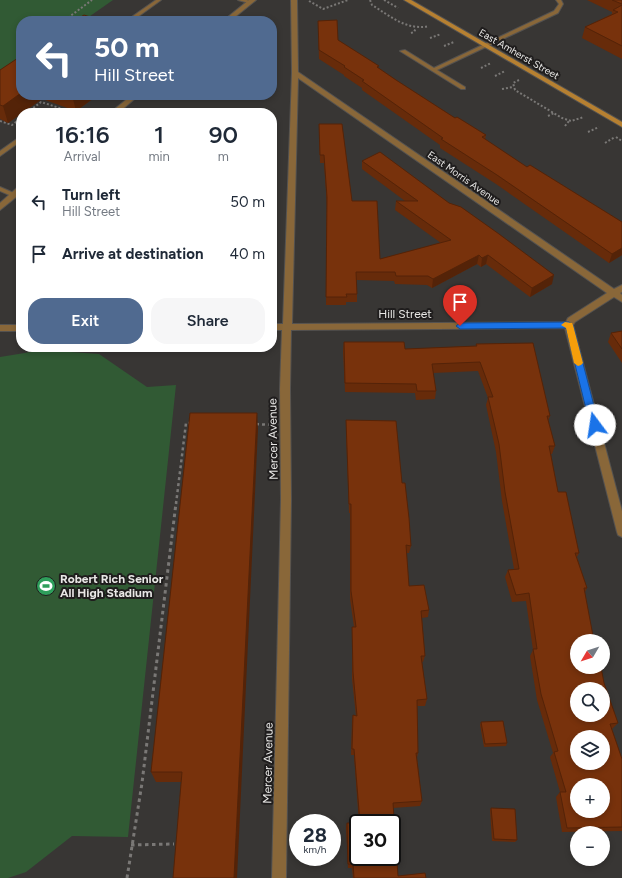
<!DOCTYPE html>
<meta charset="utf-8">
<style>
body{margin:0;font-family:Figtree,sans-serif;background:#f6f6f7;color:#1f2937;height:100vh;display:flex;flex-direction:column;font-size:15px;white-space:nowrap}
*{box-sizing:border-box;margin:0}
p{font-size:13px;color:#747a83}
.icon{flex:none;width:22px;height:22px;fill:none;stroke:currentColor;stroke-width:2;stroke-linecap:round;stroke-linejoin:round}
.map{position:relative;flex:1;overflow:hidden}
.side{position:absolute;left:16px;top:108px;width:261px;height:244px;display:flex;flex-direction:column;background:#fff;border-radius:16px;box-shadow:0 2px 6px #0003}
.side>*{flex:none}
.guide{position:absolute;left:16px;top:16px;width:261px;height:84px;border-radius:16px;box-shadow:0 2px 6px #0003;background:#506a90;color:#fff;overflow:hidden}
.needle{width:26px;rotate:231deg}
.buttons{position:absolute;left:570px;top:634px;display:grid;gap:8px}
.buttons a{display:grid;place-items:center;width:40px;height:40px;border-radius:50%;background:#fff;box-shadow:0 2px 6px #0003;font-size:20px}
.speed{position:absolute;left:289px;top:814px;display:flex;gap:8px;font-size:20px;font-weight:700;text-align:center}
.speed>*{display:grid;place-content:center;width:52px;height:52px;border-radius:50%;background:#fff;box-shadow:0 2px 6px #0003;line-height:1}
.speed small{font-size:10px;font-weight:400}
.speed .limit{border:2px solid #111;border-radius:6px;background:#fff;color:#111}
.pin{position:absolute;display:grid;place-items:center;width:34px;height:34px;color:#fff;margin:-41px -17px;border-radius:50% 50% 50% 0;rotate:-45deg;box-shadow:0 0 4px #0007}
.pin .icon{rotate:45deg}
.me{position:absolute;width:44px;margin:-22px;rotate:346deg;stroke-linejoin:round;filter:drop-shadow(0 0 3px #0008)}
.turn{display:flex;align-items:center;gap:14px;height:84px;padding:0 12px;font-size:18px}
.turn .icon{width:52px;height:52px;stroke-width:2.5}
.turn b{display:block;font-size:28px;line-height:34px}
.eta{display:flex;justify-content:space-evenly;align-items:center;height:68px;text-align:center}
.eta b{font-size:24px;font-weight:600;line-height:28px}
.action{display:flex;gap:8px;margin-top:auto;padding:8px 12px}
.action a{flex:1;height:46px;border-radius:16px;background:#506a90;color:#fff;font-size:16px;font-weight:600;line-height:46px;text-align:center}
.action a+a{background:#f6f6f7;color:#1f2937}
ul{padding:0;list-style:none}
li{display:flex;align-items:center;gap:12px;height:52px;padding:0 12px}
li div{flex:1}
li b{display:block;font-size:15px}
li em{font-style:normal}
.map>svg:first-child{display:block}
.green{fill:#315a34}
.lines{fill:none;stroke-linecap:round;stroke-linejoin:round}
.lane-casing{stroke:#545250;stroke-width:2}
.street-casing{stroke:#545250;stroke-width:2}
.secondary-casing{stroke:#545250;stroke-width:2}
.path-far2{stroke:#7a7876;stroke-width:2;stroke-dasharray:2 2;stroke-linecap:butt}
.path-far1{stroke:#7a7876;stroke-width:2.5;stroke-dasharray:3 3;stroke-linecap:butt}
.path{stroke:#7a7876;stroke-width:3;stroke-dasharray:3.5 3.5;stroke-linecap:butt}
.lane{fill:#896739;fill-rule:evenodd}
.street{fill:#896739;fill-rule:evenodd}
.secondary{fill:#b68031;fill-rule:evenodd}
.wall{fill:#672b0a}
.shaded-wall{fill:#542308}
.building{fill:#78320c;stroke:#542308;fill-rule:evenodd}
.route{fill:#1a73e8;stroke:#114b97}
.slow{fill:#f59e0b}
.labels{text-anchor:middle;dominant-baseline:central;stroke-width:4;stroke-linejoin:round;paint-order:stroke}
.far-street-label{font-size:10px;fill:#e9e8e6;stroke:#1f1d1d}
.street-label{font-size:12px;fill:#e9e8e6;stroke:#1f1d1d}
.poi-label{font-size:12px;font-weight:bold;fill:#e9e8e6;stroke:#1f1d1d;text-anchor:start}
</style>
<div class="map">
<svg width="622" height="878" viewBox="0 0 622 878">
<rect width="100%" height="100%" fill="#383634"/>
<path class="green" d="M0 0H113L83 21H21V64L0 78Z
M43 350 99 354 147 387 176 385 128 837 72 836 26 872 8 878H0V357Z"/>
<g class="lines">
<g class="lane-casing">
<path id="lane" d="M156 0H161L132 21H126Z
M238 0H247L251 2 249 3Z
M556 0H561L563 4 558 13 437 70 465 87V89H461L400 51 405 50 434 68 554 11 559 4Z
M21 136V141L0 156V151Z
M0 187 16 194 17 195 14 197 0 191Z"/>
</g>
<g class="street-casing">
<path id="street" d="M249 0H256L230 21H223Z
M291 0H297L298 72 614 289 622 285V292L620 293 622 295V302L614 297 575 322 573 325 622 511V537L618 535 617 532 565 328 291 330 290 389 291 500 286 878H272L281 500 280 389 282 330H272V324H283L292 73ZM298 78 607 293 568 318 566 322 292 324Z
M132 95H139L118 113H110Z
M18 187H21V193L0 210V203Z
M0 325H21V331H0Z"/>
</g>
<g class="secondary-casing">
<path id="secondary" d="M404 0H411L622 122V127Z"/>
</g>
<path class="path-far2" d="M370 0 372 5C390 16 407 31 429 26
M384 0 398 8
M309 1 323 9 348 0
M173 19 181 21
M70 21 68 19 69 17 92 0
M411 33 414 32 416 28
M430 38 441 34
M444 46 454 42
M481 68 491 63
M495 76 505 71
M519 80 513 83 515 90 562 118 571 121 584 117
M502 89 513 87
M27 113 41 102 75 113
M548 116 554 113
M0 121 12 125 21 118
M565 126 569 121
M588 132 599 127
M616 137 622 141
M605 143 615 137"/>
<path class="path-far1" d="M256 424 271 425
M176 504 186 423H191"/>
<path class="path" d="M131 845 174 844
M127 878 142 783 176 503"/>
<use href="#lane" class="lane"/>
<use href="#street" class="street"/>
<use href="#secondary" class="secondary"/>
</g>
<path class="wall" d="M587 0H622V59L582 38 585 27 612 14V12Z
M318 21 338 40 396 80 455 118 486 135 485 140 622 255 609 263 496 184 440 148V145L362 90V88L344 76V75L319 59Z
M0 70 21 95H98L76 111 42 99 8 123 0 119Z
M319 124 352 201 380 259 441 243 395 210 396 201H405L362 169V161L552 284 530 297 486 264 481 267 477 264 432 288 427 285 395 284 394 281 357 280V302H346V305H326L327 206 324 163H320Z
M622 331V363L608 342 611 333Z
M344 342 405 349 476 346V344L550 416 548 421 555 446 552 454H551L558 492 579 553 577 557 587 588 585 592 577 641 604 683 618 723 612 729 622 759V831L562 832 556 797 560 792 550 757 553 753 537 700 530 656 533 650 526 601 512 602 505 577 508 570 514 569 502 501 496 452 486 405 488 398 478 371 433 373 436 391 435 399 416 400 415 393 345 392 343 351Z
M346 420 402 483 411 546 409 553H406L409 586 429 610 428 617 422 618 425 656 423 662H422L427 699 425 706H417L418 753 417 758 422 801 420 806 393 808 398 876 426 878H353L352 868H348L346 827 347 823H359L354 755H351L352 721 353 715 356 716 352 679V627H354L350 599V513H349L346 429Z
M258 429 181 782H156L151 772Z
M481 722 507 743 506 746 484 747 480 725Z
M491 808 517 840 515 842 492 841 490 810Z"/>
<path class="shaded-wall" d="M21 93V95H41L42 99 8 123 3 106Z
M72 95H98L76 111Z
M622 248V255L609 263 612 254Z
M479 255 477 264 432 288 433 279Z
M488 255 486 264 481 267 482 258Z
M554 275 552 284 530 297 532 288Z
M257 413 258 429 237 878H234Z"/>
<path class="building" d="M612 0H622V4Z
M622 5V46L585 27 618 12 613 10Z
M84 15 103 21H74Z
M337 20 338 40 379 66 377 67 396 80 455 118 457 117 486 135 482 137 527 167 530 165 622 222V248L612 254 497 175 441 139 443 138 362 81 364 80 344 67 345 66 319 50 318 21Z
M21 56V93L3 106 0 105V70Z
M319 124H342L352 201H377L380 259 451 240 396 201H418L362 161 380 152 449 203 461 207 499 234 554 275 532 288 488 255 482 258 479 255 433 279 428 276H396L395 272H356L357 294H346L347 297H326L327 197 324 155H320Z
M622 331V349L611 333Z
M344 342H404L405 349 477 346 476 344 533 343 550 416H547L555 446H549L558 492H566L579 553H575L587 588H584L594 641H577V667H601L604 683 618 723 610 724 622 759V827L567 828 560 792H566L554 752 558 751 541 694 533 649H537L529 593 516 595 508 570 519 569 505 492 499 444 488 397H493L480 362 432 364 436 391H417L416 384 345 383ZM577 689H603V715H577ZM577 737H603V763H577ZM577 785H603V811H577Z
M190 413H257L234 878H173L182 772H151Z
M346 420 396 421 402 483H405L409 518 411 546 406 545 409 586 424 585 429 610 421 611 425 656H421L427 699 417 700 418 753H416L422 801 393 803 398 876 425 873 426 878H354L353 864H348L347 823H360L354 749H352L353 715 357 716 353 672 352 627H356L351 591V504H349ZM358 823H392V857H358Z
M503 721 507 743 485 744 481 722Z
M491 808 515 809 517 840 494 839Z"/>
<path class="route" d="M569 322 573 325 599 425 595 429 590 425 566 328 460 329 456 326 460 323Z"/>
<path class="slow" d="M565 322 572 323 573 325 583 363 581 365 578 366 574 363 566 328 561 325Z"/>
<defs>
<g id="stadium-disc" transform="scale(1)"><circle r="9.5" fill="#2e9e5b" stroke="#1f1d1d"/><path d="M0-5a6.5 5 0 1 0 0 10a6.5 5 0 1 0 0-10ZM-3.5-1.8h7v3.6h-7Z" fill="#fff"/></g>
</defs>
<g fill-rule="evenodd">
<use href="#stadium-disc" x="46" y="586"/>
</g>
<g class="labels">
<g class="far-street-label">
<text transform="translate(519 54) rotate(30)">East Amherst Street</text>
<text transform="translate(464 178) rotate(35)">East Morris Avenue</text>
</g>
<g class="street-label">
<text x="405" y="314">Hill Street</text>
<text transform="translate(273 439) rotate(-91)">Mercer Avenue</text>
<text transform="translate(268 763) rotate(-89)">Mercer Avenue</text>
</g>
<g class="poi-label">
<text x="60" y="579">Robert Rich Senior<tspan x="60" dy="14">All High Stadium</tspan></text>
</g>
</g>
</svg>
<div class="buttons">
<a><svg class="needle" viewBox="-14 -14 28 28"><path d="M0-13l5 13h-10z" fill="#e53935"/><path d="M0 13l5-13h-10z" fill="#747a83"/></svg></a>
<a><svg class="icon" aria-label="search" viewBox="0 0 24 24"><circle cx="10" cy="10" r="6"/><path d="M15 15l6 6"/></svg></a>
<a><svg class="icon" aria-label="layers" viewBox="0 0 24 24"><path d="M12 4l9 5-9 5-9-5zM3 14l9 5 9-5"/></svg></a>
<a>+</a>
<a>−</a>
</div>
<div class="speed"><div>28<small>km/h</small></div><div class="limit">30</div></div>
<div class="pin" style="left:460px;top:326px;background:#d93025"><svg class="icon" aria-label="arrive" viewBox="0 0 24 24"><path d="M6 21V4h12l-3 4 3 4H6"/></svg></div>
<svg class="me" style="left:595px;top:425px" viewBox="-20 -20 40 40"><circle r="19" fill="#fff"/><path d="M0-13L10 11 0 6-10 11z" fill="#1a73e8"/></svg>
<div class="guide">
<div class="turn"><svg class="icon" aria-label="left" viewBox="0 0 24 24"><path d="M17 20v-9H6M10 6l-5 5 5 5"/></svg><div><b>50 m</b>Hill Street</div></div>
</div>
<section class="side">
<div class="eta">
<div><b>16:16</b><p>Arrival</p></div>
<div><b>1</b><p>min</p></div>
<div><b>90</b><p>m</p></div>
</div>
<ul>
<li><svg class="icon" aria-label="left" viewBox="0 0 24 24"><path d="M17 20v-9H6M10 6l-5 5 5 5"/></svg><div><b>Turn left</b><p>Hill Street</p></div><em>50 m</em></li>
<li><svg class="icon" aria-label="arrive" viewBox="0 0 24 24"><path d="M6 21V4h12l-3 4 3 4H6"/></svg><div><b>Arrive at destination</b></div><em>40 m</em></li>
</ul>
<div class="action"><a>Exit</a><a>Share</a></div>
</section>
</div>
